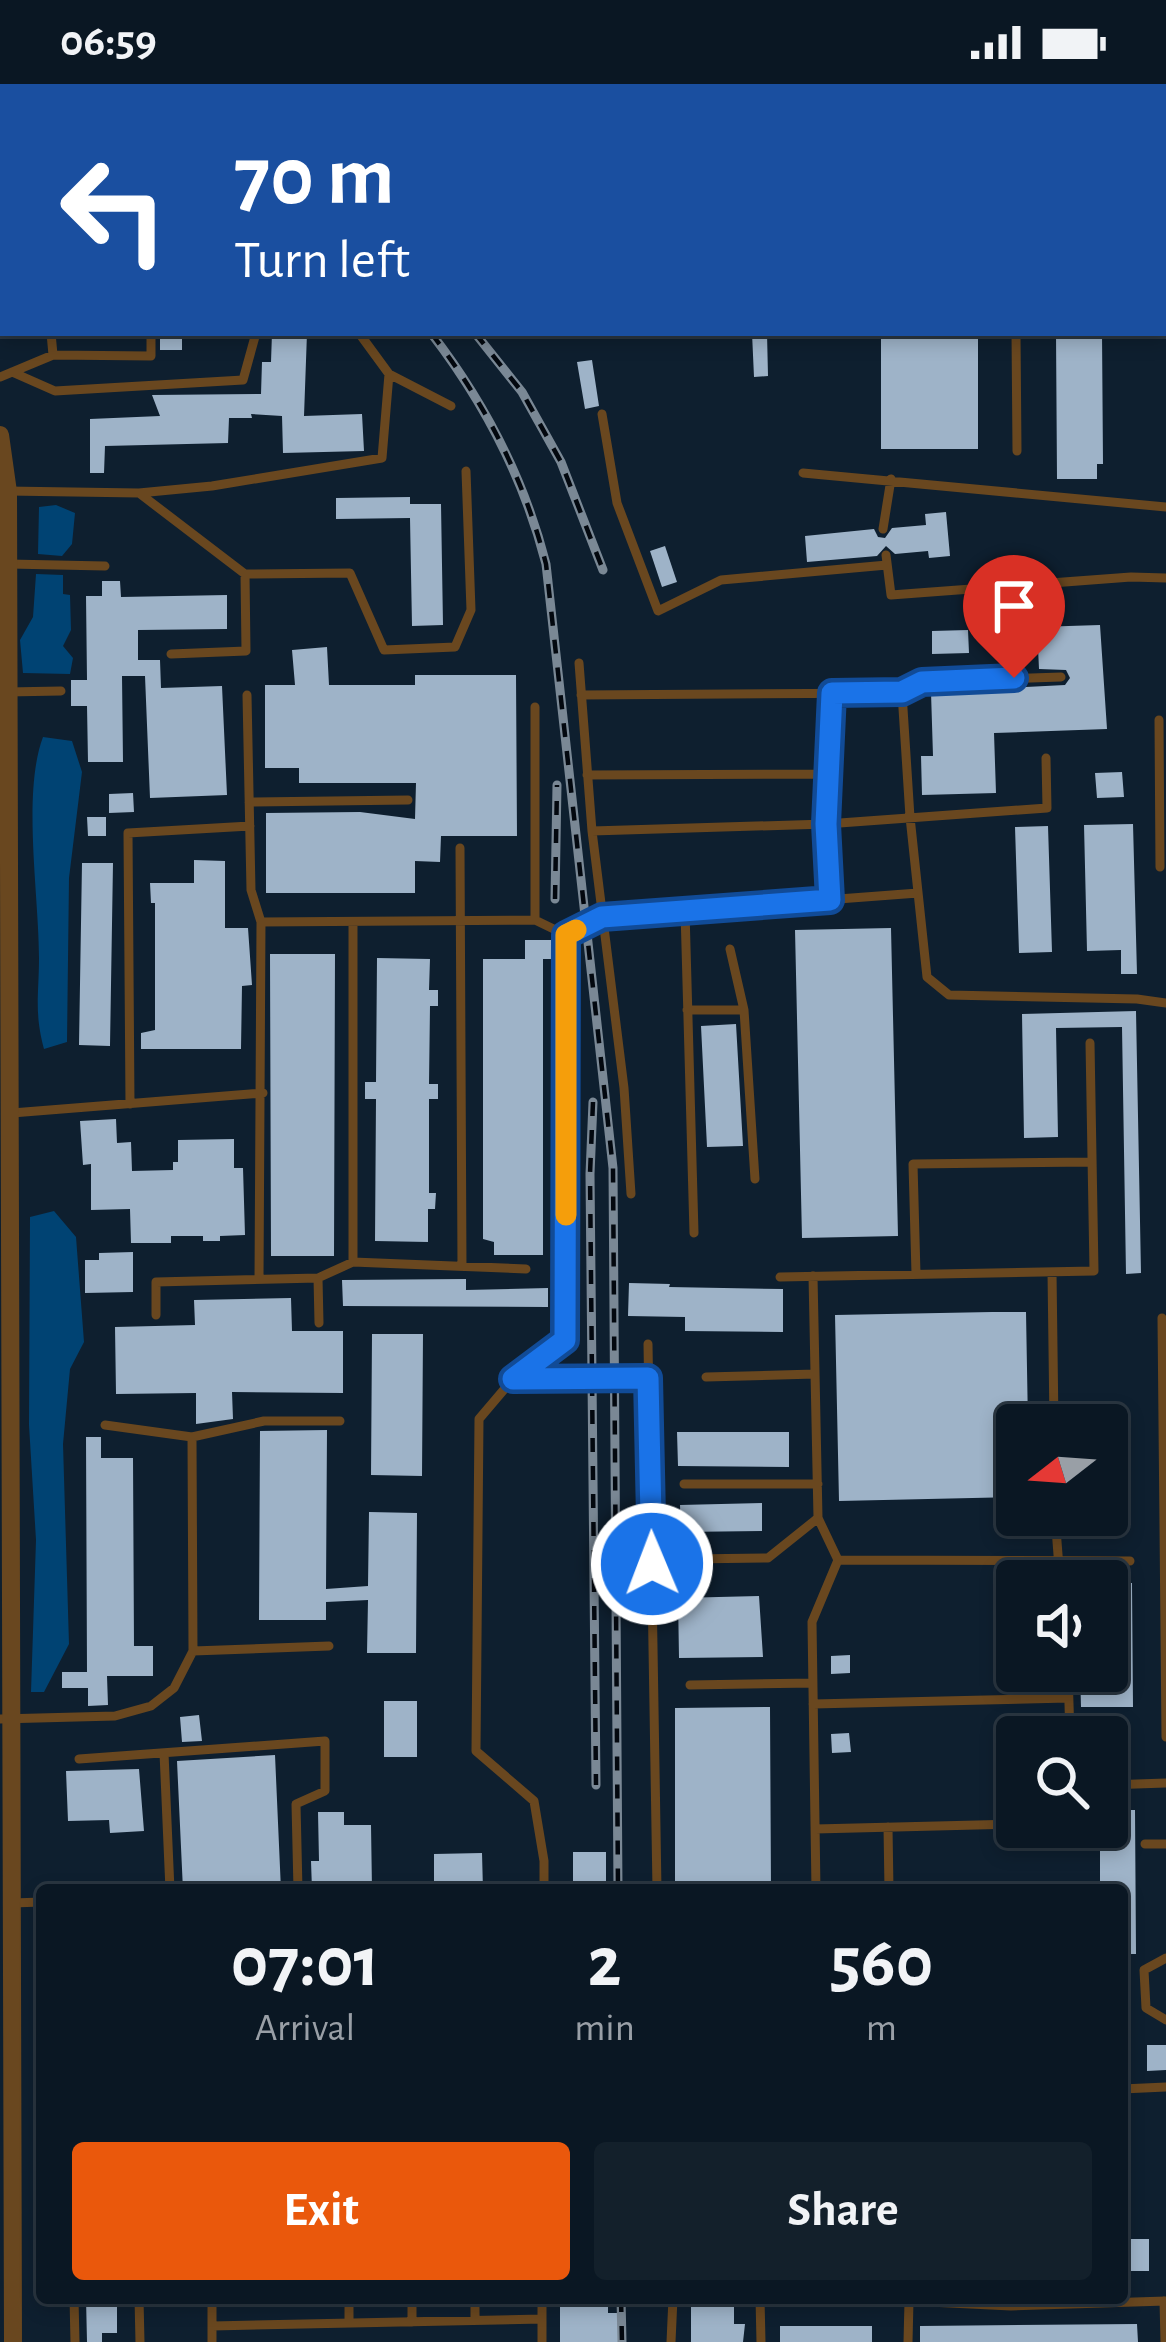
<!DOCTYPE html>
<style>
body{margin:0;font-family:"Alegreya Sans",sans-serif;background:#13202b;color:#f1f3f6;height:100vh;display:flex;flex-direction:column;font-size:45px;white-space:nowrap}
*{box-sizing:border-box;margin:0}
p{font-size:39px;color:#999fa6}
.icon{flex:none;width:66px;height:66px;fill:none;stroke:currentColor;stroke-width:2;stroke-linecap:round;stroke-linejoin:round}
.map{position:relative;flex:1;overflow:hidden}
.side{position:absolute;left:36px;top:1800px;width:1092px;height:420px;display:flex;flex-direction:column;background:#0a1723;border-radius:12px;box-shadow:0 6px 18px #0003,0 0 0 3px #2a3641}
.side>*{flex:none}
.top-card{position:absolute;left:0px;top:0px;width:1167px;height:252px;box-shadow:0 6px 18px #0003,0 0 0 3px #2a3641;background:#1a4fa0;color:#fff;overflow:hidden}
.needle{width:78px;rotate:253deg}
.tools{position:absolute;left:996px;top:1320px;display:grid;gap:24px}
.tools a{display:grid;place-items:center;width:132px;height:132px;border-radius:12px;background:#0a1723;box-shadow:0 6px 18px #0003,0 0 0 3px #2a3641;font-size:60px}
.pin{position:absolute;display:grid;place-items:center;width:102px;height:102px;color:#fff;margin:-123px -51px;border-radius:50% 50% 50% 0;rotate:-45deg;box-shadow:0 0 12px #0007}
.pin .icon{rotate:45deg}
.me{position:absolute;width:132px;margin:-66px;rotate:359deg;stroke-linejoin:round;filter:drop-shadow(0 0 9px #0008)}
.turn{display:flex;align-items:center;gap:42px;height:252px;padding:0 36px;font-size:54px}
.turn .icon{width:156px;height:156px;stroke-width:2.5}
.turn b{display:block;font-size:84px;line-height:102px}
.eta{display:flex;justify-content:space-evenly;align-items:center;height:204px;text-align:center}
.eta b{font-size:72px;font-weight:600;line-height:84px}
.primary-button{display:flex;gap:24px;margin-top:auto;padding:24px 36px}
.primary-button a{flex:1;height:138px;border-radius:12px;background:#ea580c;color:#fff;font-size:48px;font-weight:600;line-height:138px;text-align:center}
.primary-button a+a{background:#13202b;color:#f1f3f6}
.status{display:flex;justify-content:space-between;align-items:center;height:84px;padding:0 60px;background:#0a1723;direction:ltr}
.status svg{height:33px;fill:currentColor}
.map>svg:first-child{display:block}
.forest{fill:#004373}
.building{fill:#9eb3c8}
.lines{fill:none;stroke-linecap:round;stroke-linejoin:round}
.lane{stroke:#69471f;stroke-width:9}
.street{stroke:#69471f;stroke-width:18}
.rail-casing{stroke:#7a8895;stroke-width:9}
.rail{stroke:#03080f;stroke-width:4.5;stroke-dasharray:14;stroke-linecap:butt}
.route-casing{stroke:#114b97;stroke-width:30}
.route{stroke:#1a73e8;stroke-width:21}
.slow{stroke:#f59e0b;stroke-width:21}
</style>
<div class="status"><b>06:59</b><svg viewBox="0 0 49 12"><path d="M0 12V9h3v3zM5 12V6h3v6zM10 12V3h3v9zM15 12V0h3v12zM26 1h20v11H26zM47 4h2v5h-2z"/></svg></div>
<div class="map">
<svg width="1166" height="2258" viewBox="0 0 1166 2258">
<rect width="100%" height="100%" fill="#0e1f2f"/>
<path class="forest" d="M592 0H891L586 3Z
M56 421 75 429 72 460 62 472 38 470 39 423Z
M36 490 63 491V510L70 511 71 546 63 562 73 574 70 590 23 589 20 556 33 533Z
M43 653 72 657 82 688 69 794 67 958 44 965C34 928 39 910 39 874 39 811 22 709 43 653Z
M54 1127 76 1153 84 1258 70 1285 63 1360 69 1560 44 1608H31L36 1456 29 1341 30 1133Z"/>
<path class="building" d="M160 249H182V266H160Z
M272 249H307L304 332 362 330 364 367 283 369 282 332 251 330 252 334H229L228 359 105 362 104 389H90V335L160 332 152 311 261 310 262 278H271Z
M752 249H767L768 292 754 293Z
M881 249H978V365H881Z
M1056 249H1102L1103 380H1097V395H1057Z
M592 276 599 322 585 325 577 278Z
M410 413V420H441L443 541 412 542 410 434 336 435V414Z
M946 428 950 472 929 474 928 467 895 470 886 462 877 472 807 478 805 452 874 445 878 453 885 454 892 444 926 441 925 430Z
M665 462 677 498 662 503 650 467Z
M102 497H120L121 513 227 511V545L138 546V576H160L161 604 222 602 227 711 150 714 145 592H122L123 678H88L87 622H71V596H87L86 512H102Z
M1100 541 1107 645 994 649 996 709 922 711 921 672H933L931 608 1065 601 1070 594 1066 586 1039 585 1037 543Z
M968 546 969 569 932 570V547Z
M327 563 329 601H415V591H516L517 752H441L440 778 415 777V809H266V729L360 728 415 735 416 699H299V684H265V601H295L292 566Z
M1122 688 1124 713 1097 714 1095 689Z
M133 709 134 728 109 729V710Z
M87 733H106V752H88Z
M1133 740 1137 890H1121V866L1087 867 1084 741Z
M1048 742 1052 868 1019 869 1015 743Z
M194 776 225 777V844H248L252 901 242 902 241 965H141V949L155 946V819H151L150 799H194Z
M82 779H113L110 962 79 961Z
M891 844 898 1152 802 1154 795 846Z
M525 856H553V875H543V1171H494V1158L483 1155V875H525Z
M270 870H335L334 1172H271Z
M377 874 430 875 429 906H438V922H430L429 1000H438V1015H429V1109H436L435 1125H428V1158L375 1157 376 1015H365V998H376Z
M1136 927 1141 1189 1126 1190 1122 943 1056 944 1058 1053 1024 1054 1022 930Z
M736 940 743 1062 707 1063 701 942Z
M116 1035 117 1059 131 1058 132 1087 173 1086V1078H178V1056L234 1055V1084H243L245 1151 220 1152V1157H203V1152H171V1159H131L130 1125 91 1126V1080L83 1081 80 1037Z
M133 1168V1208L85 1209V1176H99V1169Z
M466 1195V1206L548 1204V1223L343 1222 342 1196Z
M629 1199 670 1200 669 1203 783 1205V1248L685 1247V1233L628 1232Z
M291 1214 292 1247H343V1309L232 1308 233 1335 196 1340V1309L116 1310 115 1243 195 1241 194 1216Z
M992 1228H1026L1028 1341H1017V1413L839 1417 835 1231Z
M372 1250H423L422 1392 371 1391Z
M327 1346 326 1505 368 1502 369 1428 417 1429 416 1569H367L368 1516 326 1518V1536H259L260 1347Z
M677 1348H789V1383L678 1382Z
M86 1353H101V1374H133L134 1562H153V1592H107L108 1621 88 1622V1604H62V1588H87Z
M762 1419V1447L681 1448 680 1421Z
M1107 1499H1132L1133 1623H1081L1080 1587H1107Z
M759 1512 763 1573 679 1574 678 1514Z
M850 1571V1589L831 1590V1572Z
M384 1617H417V1673H384Z
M770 1623 771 1806H675V1624Z
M199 1631 202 1657 182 1658 180 1633Z
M849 1649 851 1668 832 1669 831 1650Z
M275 1671 281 1806H183L177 1677Z
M139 1685 144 1747 110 1749 109 1736 68 1737 66 1687Z
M1107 1726H1135L1136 1870H1122V1806L1119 1802H1100V1743H1107Z
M318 1728H344V1741H371L372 1806H312L311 1777H319Z
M573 1768H606V1806H573Z
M482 1769 483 1806H434V1770Z
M1147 1961H1166V1986L1147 1987Z
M1130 2155H1149V2187H1130Z
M86 2214H117V2249H102V2258H87Z
M560 2214H608V2229H618V2258H560Z
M691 2214H734V2240H745L743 2258H691Z
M1137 2240 1138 2258H920V2242Z
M780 2242H872V2258H780Z"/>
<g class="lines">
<path class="lane" d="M1164 162H1166
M51 249 53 271
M359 249 389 290 451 322
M1016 249 1017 367
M12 288 55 307 243 296 256 249
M0 293 53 271 151 272V249
M602 330 617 419 658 527 721 496 887 481
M803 389 1166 423
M7 407 139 409 212 402 382 374 389 290
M139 409 245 490 350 489 384 566 455 563 471 526 466 387
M883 445 891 395
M886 471 891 511 1131 493 1166 494
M9 480 105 482
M171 570 246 567 245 490
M579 579 592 747 624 1004 631 1110
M7 608 61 607
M902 609 910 733 927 893 949 911 1137 915 1166 919
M247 611 251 806 261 838 259 1195
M581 611 902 609 922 598 1061 593
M535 623V836
M1159 636 1160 783
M587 691 829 690
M249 718 408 716
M592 747 826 740 1047 724 1046 674
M460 764 462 1182
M830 816 826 740 832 609
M685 827 694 1149
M261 838 535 836 566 851 565 1256 513 1295 479 1335 476 1667 534 1717 544 1777V1806
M353 838V1178
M566 851 602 833 918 809
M730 865 744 926 755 1095
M687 926H744
M130 1020 128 749 250 742
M12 1029 263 1009
M1052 1188 1054 1341
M916 1190 913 1080 1092 1078
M813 1192 818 1434 838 1476
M780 1193 1094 1187 1090 959
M318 1194 319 1239
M156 1231V1198L318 1194 353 1178 526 1185
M1162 1234 1166 1653
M648 1260 657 1806
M706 1293 815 1290
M516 1295 648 1294
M105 1341 192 1353
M684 1400H818
M1055 1431 1060 1497
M689 1475 768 1474 818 1434
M193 1567 329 1562
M1068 1587 1070 1653
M690 1601 813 1599
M813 1620 1068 1614
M0 1635 115 1632 151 1622 174 1604 193 1567 192 1353 264 1337H340
M164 1669 170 1806
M79 1675 325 1657V1707L296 1720 298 1806
M1107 1701 1166 1699
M888 1743 889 1806
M815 1745 1017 1740
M1145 1760H1166
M816 1806 812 1538 838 1476 1130 1477
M12 1819 42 1818
M1166 1874 1144 1886 1146 1924 1166 1936
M1122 2005 1166 2003
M74 2214 75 2258
M139 2214 140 2258
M212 2214V2258
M349 2214V2239
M412 2214V2238
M475 2214V2236
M760 2214 761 2258
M760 2217H909L1011 2222 1166 2217
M1164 2217 1165 2258
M212 2242 542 2235
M542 2258V2214
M671 2258 673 2214
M908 2258 909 2217"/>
<path class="street" d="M0 351 8 408 13 2258"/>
<g class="rail-casing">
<path id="rail" d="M388 3 396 0
M530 3 541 0
M960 3 980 0
M1164 22H1166
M1164 48H1166
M0 64H3
M1164 72 1166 73
M431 249C485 319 524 394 546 480L613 1084 618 1806
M475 249 522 308 561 378 603 486
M555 815 557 701
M593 1018 590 1090 596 1701
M621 2214 622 2258"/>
</g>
<use href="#rail" class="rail"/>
</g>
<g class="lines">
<g class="route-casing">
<path id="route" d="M652 1480 648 1294 513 1295 565 1256 566 851 602 833 830 816 826 740 832 609 902 608 922 598 1014 594"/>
</g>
<use href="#route" class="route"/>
<path class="slow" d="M566 1131V851L576 846"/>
</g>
</svg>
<div class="tools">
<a><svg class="needle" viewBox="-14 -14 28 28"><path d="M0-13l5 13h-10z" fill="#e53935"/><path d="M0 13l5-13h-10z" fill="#999fa6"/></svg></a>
<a><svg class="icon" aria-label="sound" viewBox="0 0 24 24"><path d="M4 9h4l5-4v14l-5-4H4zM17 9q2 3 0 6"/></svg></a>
<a><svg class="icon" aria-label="search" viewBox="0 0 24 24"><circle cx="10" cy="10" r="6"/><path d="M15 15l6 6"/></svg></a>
</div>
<div class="pin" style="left:1014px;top:594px;background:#d93025"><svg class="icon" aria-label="arrive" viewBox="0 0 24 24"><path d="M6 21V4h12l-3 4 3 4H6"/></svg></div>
<svg class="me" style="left:652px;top:1480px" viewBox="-20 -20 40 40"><circle r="17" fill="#1a73e8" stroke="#fff" stroke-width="3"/><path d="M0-11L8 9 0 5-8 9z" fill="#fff"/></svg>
<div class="top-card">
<div class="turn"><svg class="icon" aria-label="left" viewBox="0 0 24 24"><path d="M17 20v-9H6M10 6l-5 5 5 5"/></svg><div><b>70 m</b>Turn left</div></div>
</div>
<section class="side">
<div class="eta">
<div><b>07:01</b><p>Arrival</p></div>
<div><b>2</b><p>min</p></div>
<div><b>560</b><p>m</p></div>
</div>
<div class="primary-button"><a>Exit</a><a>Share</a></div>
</section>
</div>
